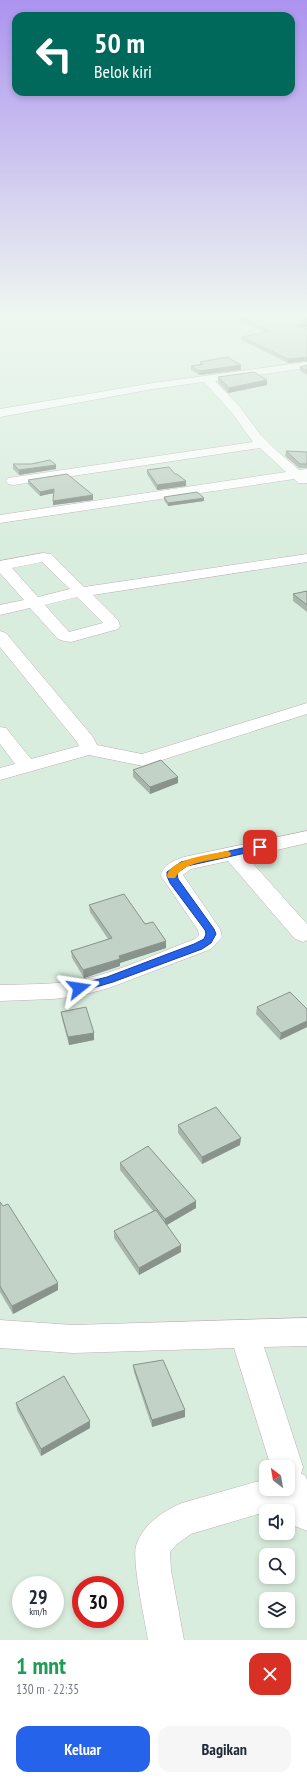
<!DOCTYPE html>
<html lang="id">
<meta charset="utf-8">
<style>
body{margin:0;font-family:"PT Sans Narrow",sans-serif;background:#f6f6f7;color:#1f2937;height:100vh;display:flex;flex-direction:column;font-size:15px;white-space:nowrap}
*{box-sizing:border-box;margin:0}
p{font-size:13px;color:#747a83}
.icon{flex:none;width:22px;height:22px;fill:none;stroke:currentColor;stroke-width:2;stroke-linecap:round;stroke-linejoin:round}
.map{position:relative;height:1640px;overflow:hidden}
.drawer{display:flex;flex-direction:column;background:#fff;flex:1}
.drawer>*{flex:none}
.banner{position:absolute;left:12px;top:12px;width:283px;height:84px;border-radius:12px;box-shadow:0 2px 6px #0003;background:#00695c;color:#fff;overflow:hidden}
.needle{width:26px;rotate:329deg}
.fabs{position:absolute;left:259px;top:1460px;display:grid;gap:8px}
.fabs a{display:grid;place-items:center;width:36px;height:36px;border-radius:8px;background:#fff;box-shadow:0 2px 6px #0003;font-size:20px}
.speed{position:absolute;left:12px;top:1576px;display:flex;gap:8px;font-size:20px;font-weight:700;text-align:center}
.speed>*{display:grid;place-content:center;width:52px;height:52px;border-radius:50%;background:#fff;box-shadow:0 2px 6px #0003;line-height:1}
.speed small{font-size:10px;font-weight:400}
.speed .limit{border:6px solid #d22;background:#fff;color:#111}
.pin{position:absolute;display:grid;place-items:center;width:34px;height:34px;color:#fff;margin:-17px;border-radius:8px;box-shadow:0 2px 6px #0006}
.me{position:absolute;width:44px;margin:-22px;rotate:75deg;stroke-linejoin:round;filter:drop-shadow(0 0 3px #0008)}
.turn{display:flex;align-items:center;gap:14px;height:84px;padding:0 16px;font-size:18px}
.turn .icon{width:52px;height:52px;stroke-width:2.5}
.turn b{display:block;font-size:28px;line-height:34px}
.round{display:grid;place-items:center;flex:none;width:42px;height:42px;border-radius:12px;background:#f6f6f7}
.headline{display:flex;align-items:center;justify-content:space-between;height:68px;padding:0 16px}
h1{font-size:24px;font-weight:700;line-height:30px;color:#1e9e55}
.primary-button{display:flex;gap:8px;margin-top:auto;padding:8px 16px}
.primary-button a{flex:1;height:46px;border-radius:12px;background:#2563eb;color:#fff;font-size:16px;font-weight:700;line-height:46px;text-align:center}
.primary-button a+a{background:#f6f6f7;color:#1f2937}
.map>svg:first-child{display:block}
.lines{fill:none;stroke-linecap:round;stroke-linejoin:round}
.street-casing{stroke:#beadb6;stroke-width:1}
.street{fill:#fff;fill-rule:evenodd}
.wall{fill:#a7b5aa}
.shaded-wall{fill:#88938b}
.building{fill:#c2d2c6;stroke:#88938b}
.route{fill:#2563eb;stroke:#184099}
.slow{fill:#f59e0b}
</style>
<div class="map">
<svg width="307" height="1640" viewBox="0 0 307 1640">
<rect width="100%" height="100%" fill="#d9edde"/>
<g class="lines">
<g class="street-casing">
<path id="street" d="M208 313H235L230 316 196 321 191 318 192 316Z
M294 313H307V320Z
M307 362V368L215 381 240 407 260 434 277 451 299 470 307 469V483H298L294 479 0 523V515L286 472 260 448 13 485 8 484 6 481 8 478 253 442 232 413 204 382 153 389 0 417V409L153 383Z
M43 553 51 554 84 587 307 554V562L93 595 118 620 120 626 118 629 71 642 64 641 58 639 30 608 0 615V605L24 600 0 573V561ZM42 562 70 589 38 597 12 568ZM77 597 103 623 69 632 45 605Z
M0 631 6 633 93 737 97 745 142 754 307 703V714L143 766 89 755 0 780V768L15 764 0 744V727L6 728 31 759 79 746 77 742 0 647Z
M307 831V843L247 857 307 924V940L303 942 295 939 228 861 191 869 183 875 220 929 222 937 211 949 109 988 79 996 53 999 0 1001V985C26 984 54 985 80 980 119 972 157 953 195 939L199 935 198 930 161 876C162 865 175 860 184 857Z
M307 1318V1346L264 1347 303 1467 301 1474 305 1475 307 1480V1531L295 1526 285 1506 191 1534 177 1544 170 1552 171 1570 184 1640H148C145 1620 132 1563 136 1546 142 1525 163 1511 182 1503L266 1479V1489H288V1467H271L234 1348 73 1353 0 1348V1320L73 1325Z"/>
</g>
<use href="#street" class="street"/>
</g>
<path class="wall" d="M231 314 307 317V327L302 328 307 329V361L288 363 241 340 242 337 265 332 231 317Z
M200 362 241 370 199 375 191 370V366L200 365Z
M307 365V375L300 371V367Z
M218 377 267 380V385L228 393 218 382Z
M286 451 307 452V468H299L285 456Z
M13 464 56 465V469L19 475 13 469Z
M147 470 175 474 186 481V486L157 490 147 474Z
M28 480 93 495V500L53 505 54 493 40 496 28 484Z
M164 497 204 501 168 506 164 500Z
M307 591V612L293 601V594Z
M133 770 178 777V783L150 794 133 777Z
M89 905 145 924 166 948 120 963V966L84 978 72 958 71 951 108 939 90 912Z
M257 1007 307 1009V1027L280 1040 256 1014Z
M61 1012 94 1033V1040L69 1045 62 1019Z
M178 1125 240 1145 202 1164 178 1133Z
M120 1163 196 1201V1208L167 1225 181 1252 139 1275 114 1238V1231L153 1211 120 1170Z
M0 1202 58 1290 13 1314 0 1292Z
M133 1365 185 1410V1417L152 1427 134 1372Z
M16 1403 90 1421V1428L41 1456 17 1410Z"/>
<path class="shaded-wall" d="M307 321V327L295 330V326L303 322Z
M307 357V361L288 363V359Z
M241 365V370L199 375V371Z
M267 380V385L228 393 229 388Z
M56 465V469L19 475V470Z
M186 481V486L157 490V485Z
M54 489V493L40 496V492Z
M93 495V500L53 505V501Z
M204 498V501L168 506V503Z
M178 777V783L150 794V787Z
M166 941V948L120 963V966L84 978 83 970 119 956Z
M307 1021V1027L280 1040 281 1033Z
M94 1033V1040L69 1045 68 1037Z
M241 1138 240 1145 202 1164V1157Z
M196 1201V1208L165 1226V1219Z
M181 1245V1252L139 1275V1268Z
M58 1283V1290L13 1314 12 1306Z
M185 1410V1417L152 1427V1420Z
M90 1421V1428L41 1456V1449Z"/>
<path class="building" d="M232 313H298L307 318V317V321L303 322 307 323 295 326 307 329V357L288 359 242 337 271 331 231 314Z
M227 357 241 365 199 371 191 366 203 364 200 362Z
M307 365V371L300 367Z
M254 372 267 380 229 388 218 377Z
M286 451 307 452V464H300Z
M50 460 56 465 19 470 13 464H31Z
M169 467 175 474H177L186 481 157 485 147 470Z
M67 474 93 495 53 501 54 489 40 492 28 480Z
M197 492 204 498 168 503 164 497Z
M307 591V605L293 594Z
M161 760 178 777 150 787 133 770Z
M124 894 145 924 153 922 166 941 119 956 120 959 83 970 71 951 112 938 89 905Z
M290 992 307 1009V1021L281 1033 257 1007Z
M86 1007 94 1033 68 1037 61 1012Z
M216 1107 241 1138 202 1157 178 1125Z
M148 1146 196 1201 165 1219 120 1163Z
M0 1202 3 1206 8 1204 58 1283 12 1306 0 1286Z
M156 1210 181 1245 139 1268 114 1231Z
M163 1360 185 1410 152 1420 133 1365Z
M64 1376 90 1421 41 1449 16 1403Z"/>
<linearGradient id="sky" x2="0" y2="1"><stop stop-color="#ac93ef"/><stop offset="0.58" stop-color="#eef7f0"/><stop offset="1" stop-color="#eef7f0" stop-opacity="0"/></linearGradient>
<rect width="307" height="543" fill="url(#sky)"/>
<path class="route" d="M260 844 264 845 265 847 264 849 187 866 177 873 178 879 214 929 216 934 211 943 202 949 113 982 79 992 76 991 74 988 76 985 107 977 194 944 204 939 206 934 205 930 170 883 167 876V872L181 862Z"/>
<path class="slow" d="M227 851 230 852 231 854 230 856C212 861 184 861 175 878H168L167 876C169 859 212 854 227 851Z"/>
</svg>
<div class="fabs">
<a><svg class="needle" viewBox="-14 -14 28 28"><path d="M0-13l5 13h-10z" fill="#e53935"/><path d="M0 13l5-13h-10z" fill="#747a83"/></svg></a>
<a><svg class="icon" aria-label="sound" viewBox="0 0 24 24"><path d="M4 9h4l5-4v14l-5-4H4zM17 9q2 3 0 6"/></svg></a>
<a><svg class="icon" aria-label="search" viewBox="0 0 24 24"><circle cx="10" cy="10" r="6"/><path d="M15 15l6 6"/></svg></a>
<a><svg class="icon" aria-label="layers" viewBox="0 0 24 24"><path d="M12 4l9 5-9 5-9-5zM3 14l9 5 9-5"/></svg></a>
</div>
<div class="speed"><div>29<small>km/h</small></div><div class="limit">30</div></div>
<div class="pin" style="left:260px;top:847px;background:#d93025"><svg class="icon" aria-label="arrive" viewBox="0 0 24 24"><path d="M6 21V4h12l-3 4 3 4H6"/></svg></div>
<svg class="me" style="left:79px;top:988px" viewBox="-20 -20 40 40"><path d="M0-17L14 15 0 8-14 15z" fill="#2563eb" stroke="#fff" stroke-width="4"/></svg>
<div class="banner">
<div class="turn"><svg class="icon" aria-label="left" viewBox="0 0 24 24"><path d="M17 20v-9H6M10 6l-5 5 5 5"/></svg><div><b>50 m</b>Belok kiri</div></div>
</div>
</div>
<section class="drawer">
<div class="headline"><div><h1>1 mnt</h1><p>130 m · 22:35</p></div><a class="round" style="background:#d93025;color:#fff"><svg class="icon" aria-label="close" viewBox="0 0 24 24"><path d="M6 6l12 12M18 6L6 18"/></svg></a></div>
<div class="primary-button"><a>Keluar</a><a>Bagikan</a></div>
</section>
